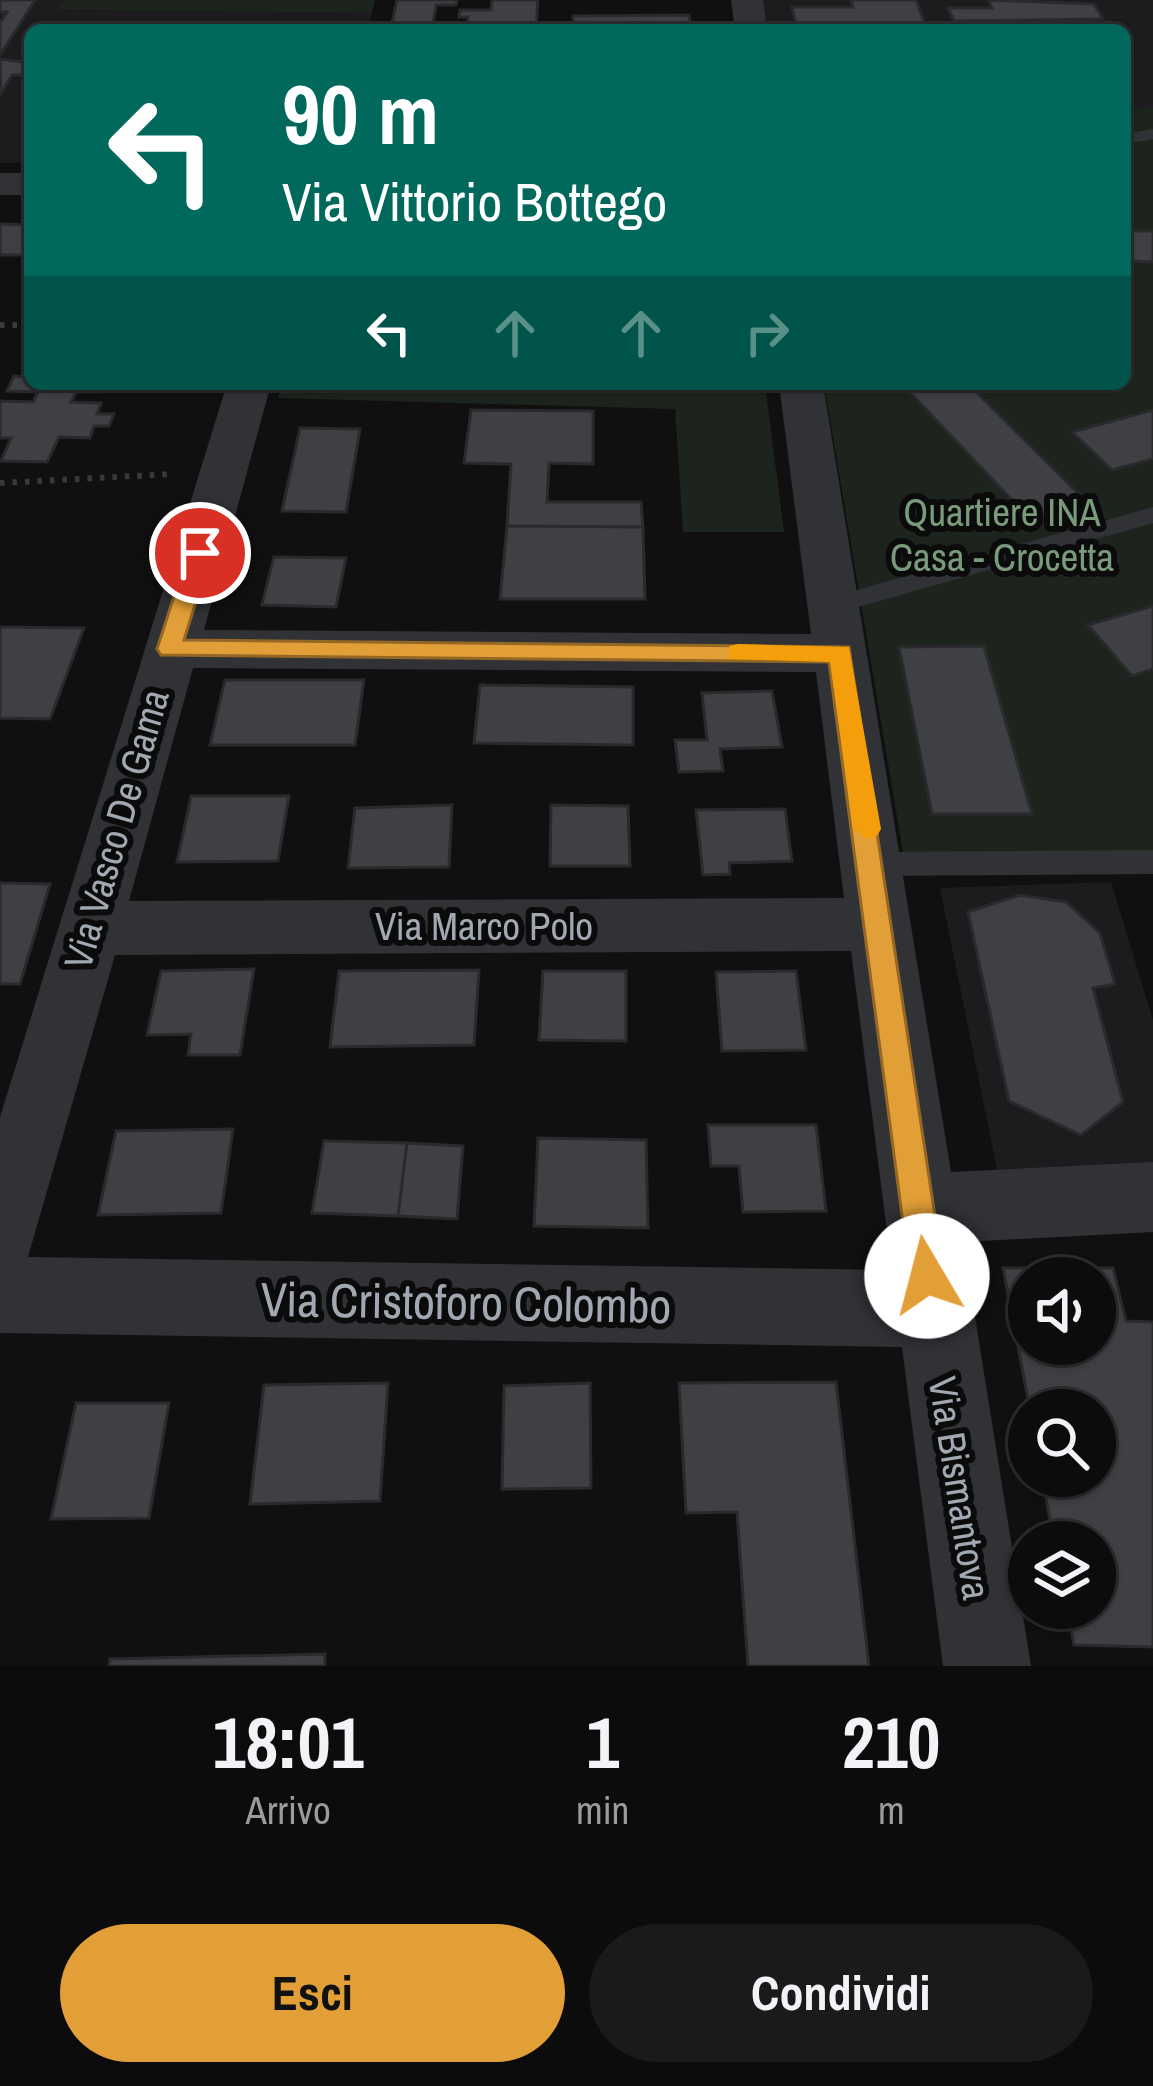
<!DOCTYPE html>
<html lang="it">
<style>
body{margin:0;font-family:"Archivo Narrow",sans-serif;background:#1a1a1b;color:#f1f3f6;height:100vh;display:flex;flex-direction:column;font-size:45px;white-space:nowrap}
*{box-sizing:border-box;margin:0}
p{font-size:39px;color:#9a9b9d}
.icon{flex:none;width:66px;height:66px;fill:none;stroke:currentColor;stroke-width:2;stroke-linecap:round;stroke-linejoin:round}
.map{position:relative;height:1666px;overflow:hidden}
.sheet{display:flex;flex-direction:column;background:#0c0c0d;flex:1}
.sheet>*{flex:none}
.guide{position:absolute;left:24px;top:24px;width:1107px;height:366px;border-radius:18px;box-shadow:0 3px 9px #0004,0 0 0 3px #2c2c2e;background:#00695c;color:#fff;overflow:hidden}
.tools{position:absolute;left:1008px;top:1257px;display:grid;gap:24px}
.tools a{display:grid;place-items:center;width:108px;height:108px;border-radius:50%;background:#0c0c0d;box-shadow:0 3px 9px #0004,0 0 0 3px #2c2c2e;font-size:60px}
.pin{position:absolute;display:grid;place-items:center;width:102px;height:102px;color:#fff;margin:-51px;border:6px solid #fff;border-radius:50%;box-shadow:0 3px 12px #0007}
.me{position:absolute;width:132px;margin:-66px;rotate:352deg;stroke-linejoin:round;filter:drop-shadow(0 0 9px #0008)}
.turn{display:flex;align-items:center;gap:42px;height:252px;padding:0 60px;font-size:54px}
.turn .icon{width:156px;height:156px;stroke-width:2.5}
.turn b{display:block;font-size:84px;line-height:102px}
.lanes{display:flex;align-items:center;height:114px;padding:0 60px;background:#0003;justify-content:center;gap:60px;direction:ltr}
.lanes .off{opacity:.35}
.eta{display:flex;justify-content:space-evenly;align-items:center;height:204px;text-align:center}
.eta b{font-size:72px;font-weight:800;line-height:84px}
.action{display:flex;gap:24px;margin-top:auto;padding:24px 60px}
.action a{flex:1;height:138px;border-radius:72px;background:#e39f37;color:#111;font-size:48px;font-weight:800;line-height:138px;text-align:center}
.action a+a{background:#1a1a1b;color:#f1f3f6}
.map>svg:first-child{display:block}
.built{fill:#1c1c1e}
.green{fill:#1d241d}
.building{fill:#3f4044;stroke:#2a2a2d;stroke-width:3;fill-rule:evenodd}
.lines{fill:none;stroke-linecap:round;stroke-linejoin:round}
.path{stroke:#38393d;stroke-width:6;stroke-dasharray:4.5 8;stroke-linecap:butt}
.lane{fill:#313236;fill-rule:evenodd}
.street{fill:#313236;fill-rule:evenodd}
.route{fill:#e39f37;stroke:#946724;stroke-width:3}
.slow{fill:#f59e0b}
.labels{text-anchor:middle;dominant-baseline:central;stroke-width:12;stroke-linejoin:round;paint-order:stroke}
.park-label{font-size:39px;fill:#7a9b7b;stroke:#0b0b0c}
.street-label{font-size:39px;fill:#a2a8b1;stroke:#0b0b0c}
.near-street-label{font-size:48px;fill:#a2a8b1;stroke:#0b0b0c}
</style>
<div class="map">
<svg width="1153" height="1666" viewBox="0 0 1153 1666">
<rect width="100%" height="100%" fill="#101011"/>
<path class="built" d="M0 0H64L60 10 372 13 367 30H30V163H0Z
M762 0H1153V107H1125V30H767Z
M1111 882 1153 1020V1176L999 1180 940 888Z"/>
<path class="green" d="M64 0H375L372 13 59 10Z
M1125 107H1153V862L905 864 824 384H1125Z
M282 384H765L784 532H683L675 409 278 398Z"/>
<path class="building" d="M0 0H35L0 55V23L7 12H0Z
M397 0H457L456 5H436L433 23H392Z
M492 0H538L536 30H466L468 17H459L460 10H491Z
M851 0H916L927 30 797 29 792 7H853Z
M988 0 1094 4 1103 19 954 21 948 8H992Z
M689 15 691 30H574L573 16Z
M0 59 30 63V75H12L1 93Z
M0 224 30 225V255H0Z
M1125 231H1153V262L1128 261Z
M30 370V384H102L99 392H76L71 402 101 403 97 414H114L109 426H94L90 438 59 437 47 462 1 461 11 438H0V401L33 402 38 392 7 391 14 376 26 377Z
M902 384H968L1087 502 1030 519Z
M471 410 593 411V464L549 463 547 502H641L643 527 507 526 511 464 464 463Z
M1153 410V459L1112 470 1072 432Z
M300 428 360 429 346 512 282 511Z
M507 526 643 527 645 599H500Z
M274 557 346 558 336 607 262 605Z
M1153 606V669L1132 676 1088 625Z
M0 627 84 628 50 719 0 718Z
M984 646 1032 814H932L899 647Z
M225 680H364L355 745H210Z
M480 685 633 687V745L474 743Z
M772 691 782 747 720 749 723 771 679 772 675 740H707L702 693Z
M191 796H289L278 861 177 862Z
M452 805 449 867 348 868 355 808Z
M551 805 628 806 630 866H550Z
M785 809 792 861 729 863 730 874 703 875 696 810Z
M0 883 50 884 20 984H0Z
M1020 895 1066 902 1100 933 1115 984 1093 988 1123 1102 1081 1135 1009 1101 968 912Z
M254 969 240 1055H188L191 1034 147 1035 161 971Z
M479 970 474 1045 330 1047 339 971Z
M543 971H626V1041L539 1040Z
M796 971 806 1050 722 1051 716 972Z
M708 1125H816L826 1211 743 1212 739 1166H711Z
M233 1129 221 1213 98 1215 116 1131Z
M538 1138 646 1140 648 1228 534 1226Z
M324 1141 407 1143 398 1216 312 1213Z
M407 1143 463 1146 457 1219 398 1216Z
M1003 1268H1113L1126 1321 1153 1322V1647L1074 1645 1067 1608H1095V1542H1054L1042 1476H1095V1410H1030ZM1029 1278H1095V1344H1029Z
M836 1382 869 1666H748L737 1512 686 1513 679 1383Z
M388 1383 380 1501 250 1504 264 1385Z
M590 1383 591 1488 502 1489 504 1386Z
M76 1403H169L149 1518 51 1519Z
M325 1654V1666H109L110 1659Z"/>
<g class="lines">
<path class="path" d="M0 325H30
M0 483 174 474"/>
<path class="lane" d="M1153 129V139L1125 144V134Z
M1153 507V523L834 614 821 605 825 599Z
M1153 850V874L873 876 862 873 858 864 862 855 873 852Z"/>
<path class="street" d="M731 0H763L767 30H735Z
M0 173H30V195H0Z
M227 384H271L204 630 811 634 779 384H823L951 1172 1153 1162V1232L963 1242 1031 1666H943L902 1347 0 1333V1117ZM193 668 816 672 844 898 129 901ZM851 951 892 1270 28 1257 115 955Z"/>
</g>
<path class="route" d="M200 546 211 553 184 640 849 647 944 1276 939 1288 927 1293 915 1288 910 1276 829 662 161 655 157 649 188 553Z"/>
<path class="slow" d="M738 644 849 647 881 829 877 836 867 839 854 829 830 662 729 659V646Z"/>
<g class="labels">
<g class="park-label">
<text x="1002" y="512">Quartiere INA<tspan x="1002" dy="45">Casa - Crocetta</tspan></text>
</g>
<g class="street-label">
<text transform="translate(116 829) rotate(-74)">Via Vasco De Gama</text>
<text x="484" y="926">Via Marco Polo</text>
<text transform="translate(960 1488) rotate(81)">Via Bismantova</text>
</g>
<g class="near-street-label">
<text transform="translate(466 1302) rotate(1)">Via Cristoforo Colombo</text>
</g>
</g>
</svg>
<div class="tools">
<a><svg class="icon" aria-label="sound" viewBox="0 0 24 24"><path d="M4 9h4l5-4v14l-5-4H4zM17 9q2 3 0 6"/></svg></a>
<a><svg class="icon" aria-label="search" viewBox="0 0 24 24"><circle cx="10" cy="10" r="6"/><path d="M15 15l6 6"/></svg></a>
<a><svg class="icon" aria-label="layers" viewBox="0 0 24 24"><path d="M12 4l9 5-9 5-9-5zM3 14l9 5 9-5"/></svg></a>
</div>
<div class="pin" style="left:200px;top:553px;background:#d93025"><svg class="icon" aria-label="arrive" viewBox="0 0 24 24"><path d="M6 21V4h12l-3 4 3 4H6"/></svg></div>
<svg class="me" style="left:927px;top:1276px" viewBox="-20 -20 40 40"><circle r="19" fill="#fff"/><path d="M0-13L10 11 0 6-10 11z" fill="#e39f37"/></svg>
<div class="guide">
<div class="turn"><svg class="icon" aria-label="left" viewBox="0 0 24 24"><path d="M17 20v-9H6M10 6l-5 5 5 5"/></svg><div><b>90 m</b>Via Vittorio Bottego</div></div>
<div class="lanes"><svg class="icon" aria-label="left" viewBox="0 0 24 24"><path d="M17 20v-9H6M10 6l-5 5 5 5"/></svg><svg class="icon off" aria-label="ahead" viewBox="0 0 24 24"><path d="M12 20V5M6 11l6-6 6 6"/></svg><svg class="icon off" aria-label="ahead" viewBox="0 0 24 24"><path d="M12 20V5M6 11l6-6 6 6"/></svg><svg class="icon off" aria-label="right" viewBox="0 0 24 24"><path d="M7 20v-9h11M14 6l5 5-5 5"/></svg></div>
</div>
</div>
<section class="sheet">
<div class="eta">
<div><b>18:01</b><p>Arrivo</p></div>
<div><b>1</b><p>min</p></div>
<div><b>210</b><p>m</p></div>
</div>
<div class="action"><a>Esci</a><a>Condividi</a></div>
</section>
